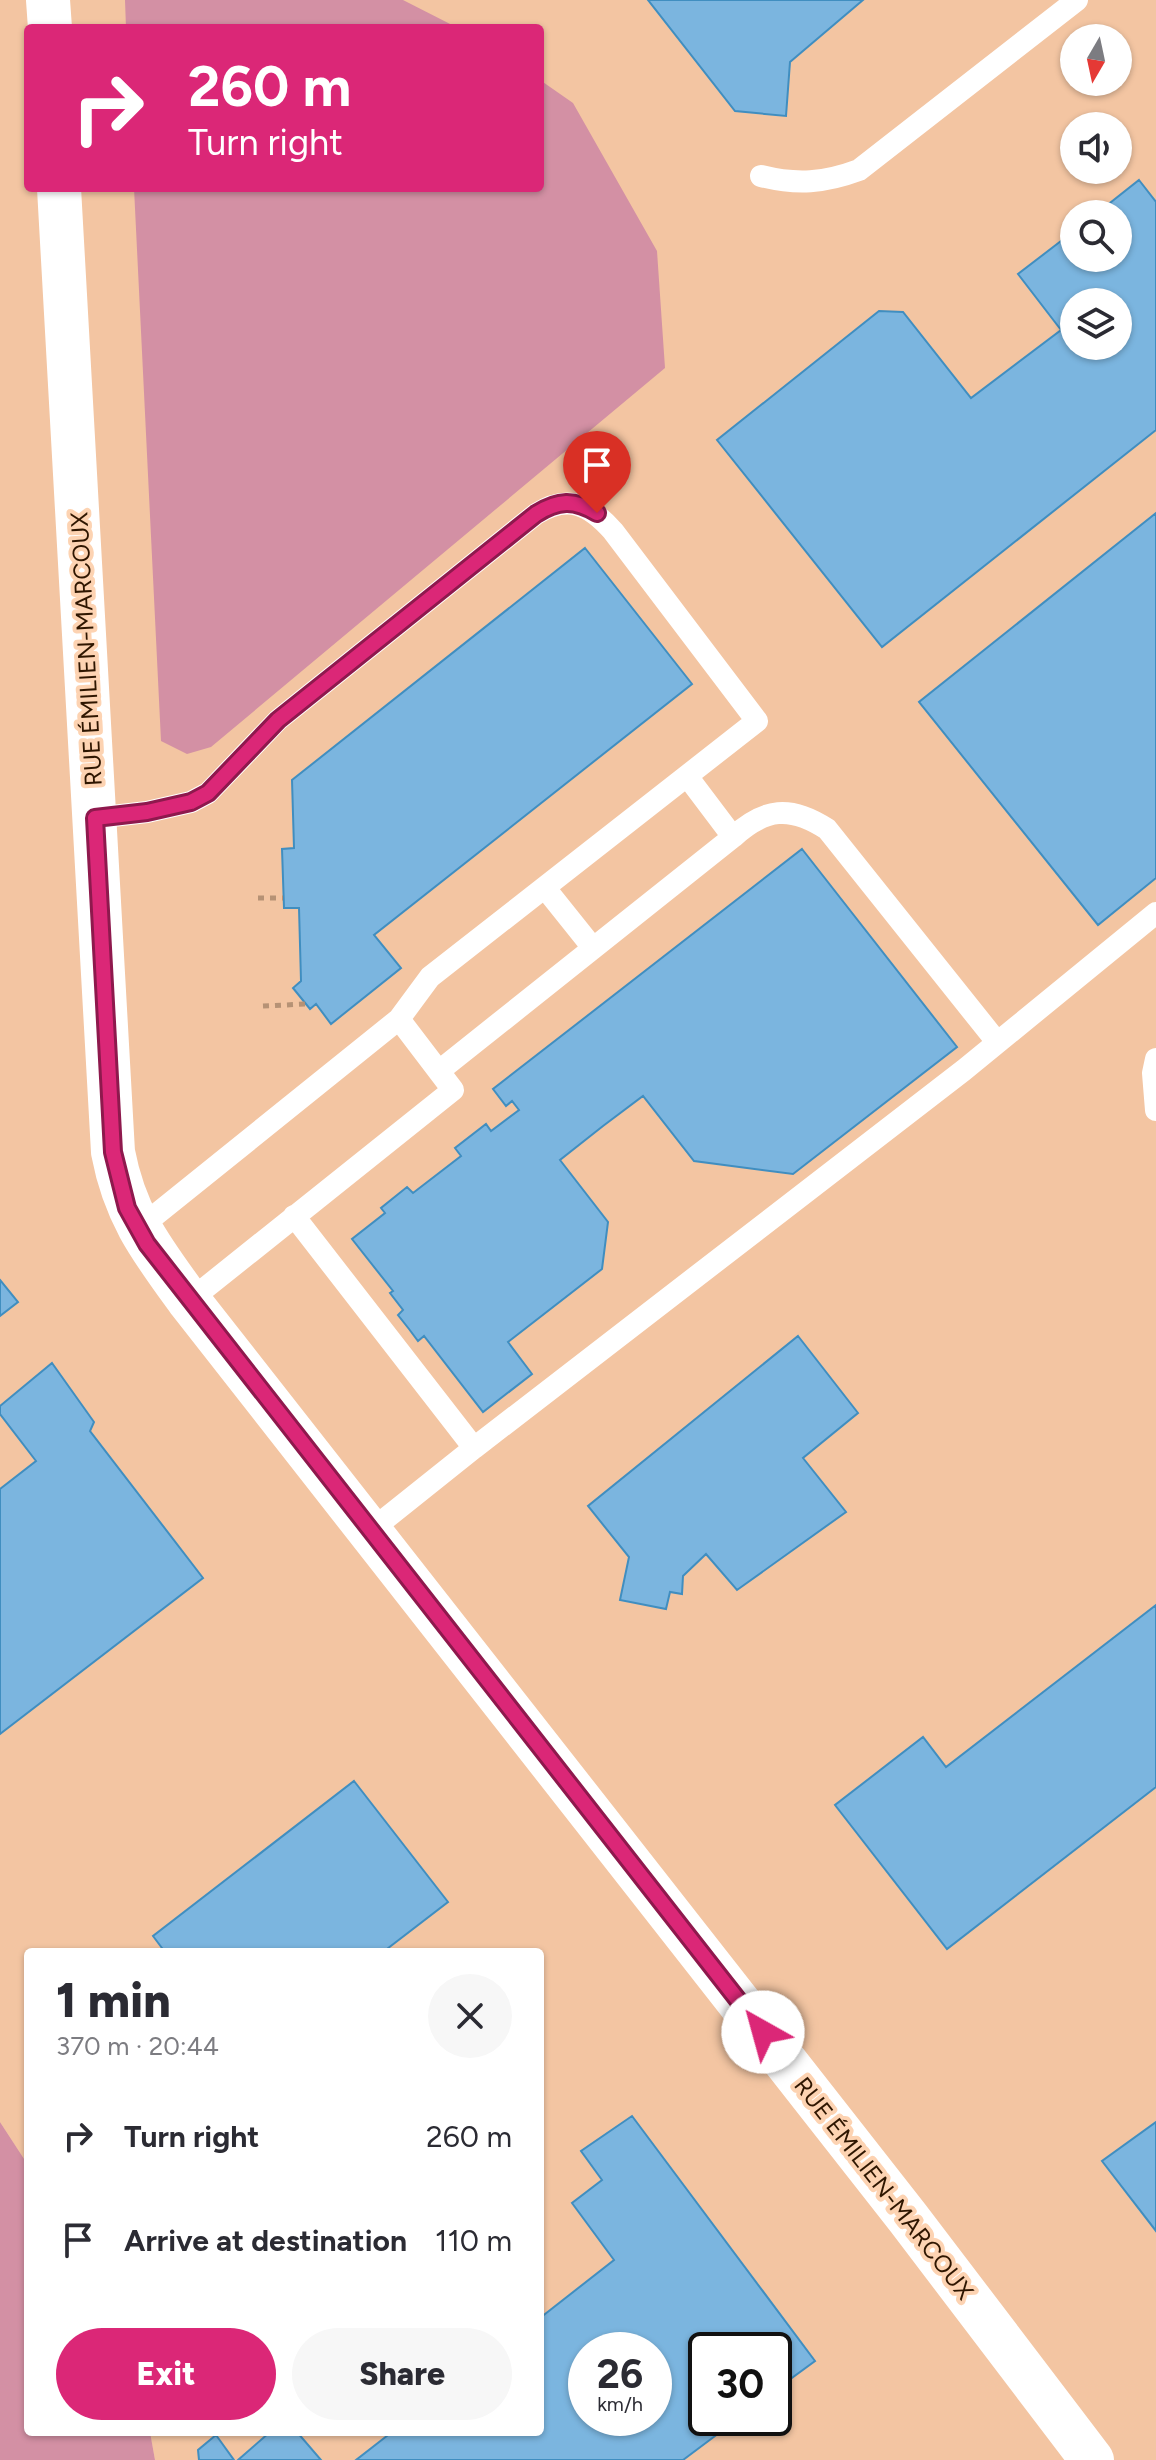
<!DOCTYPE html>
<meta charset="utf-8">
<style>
body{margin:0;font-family:Figtree,sans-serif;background:#f7f7f7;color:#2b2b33;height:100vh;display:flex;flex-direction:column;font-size:30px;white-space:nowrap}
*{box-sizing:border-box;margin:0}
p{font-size:26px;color:#7c7c81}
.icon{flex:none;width:44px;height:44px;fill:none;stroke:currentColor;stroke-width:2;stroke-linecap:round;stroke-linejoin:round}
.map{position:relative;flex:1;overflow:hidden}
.side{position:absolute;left:24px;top:1948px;width:520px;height:488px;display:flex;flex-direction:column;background:#fff;border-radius:8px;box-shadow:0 2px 6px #0004}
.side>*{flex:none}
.guide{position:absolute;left:24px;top:24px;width:520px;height:168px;border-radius:8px;box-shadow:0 2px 6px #0004;background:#db2777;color:#fff;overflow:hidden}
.needle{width:52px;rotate:189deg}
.controls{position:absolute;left:1060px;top:24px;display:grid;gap:16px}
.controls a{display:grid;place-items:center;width:72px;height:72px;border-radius:50%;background:#fff;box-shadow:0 2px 6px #0004;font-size:40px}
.speed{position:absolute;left:568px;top:2332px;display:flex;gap:16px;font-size:40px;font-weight:700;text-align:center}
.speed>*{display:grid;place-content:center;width:104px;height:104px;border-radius:50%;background:#fff;box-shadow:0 2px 6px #0004;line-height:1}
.speed small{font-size:20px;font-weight:400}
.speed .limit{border:4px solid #111;border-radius:12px;background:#fff;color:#111}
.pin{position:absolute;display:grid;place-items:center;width:68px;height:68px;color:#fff;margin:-82px -34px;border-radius:50% 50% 50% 0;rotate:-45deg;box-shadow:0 0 8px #0007}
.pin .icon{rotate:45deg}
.me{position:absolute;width:88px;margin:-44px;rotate:322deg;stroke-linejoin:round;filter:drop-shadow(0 0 6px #0008)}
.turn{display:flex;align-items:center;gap:28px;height:168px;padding:0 32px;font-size:36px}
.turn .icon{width:104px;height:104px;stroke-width:2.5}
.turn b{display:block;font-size:56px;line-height:68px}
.round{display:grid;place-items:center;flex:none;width:84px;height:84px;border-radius:42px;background:#f7f7f7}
.headline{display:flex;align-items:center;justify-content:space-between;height:136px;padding:0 32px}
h1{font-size:48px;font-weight:800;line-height:60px}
.primary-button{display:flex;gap:16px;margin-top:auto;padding:16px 32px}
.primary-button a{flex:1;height:92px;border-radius:48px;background:#db2777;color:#fff;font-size:32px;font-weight:800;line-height:92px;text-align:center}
.primary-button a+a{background:#f7f7f7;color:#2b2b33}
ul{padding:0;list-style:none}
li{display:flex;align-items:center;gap:24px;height:104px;padding:0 32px}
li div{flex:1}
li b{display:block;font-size:30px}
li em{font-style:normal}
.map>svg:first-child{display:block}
.built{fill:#f3c5a2;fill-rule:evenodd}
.forest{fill:#d390a4}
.building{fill:#7bb5df;stroke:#408ec0;stroke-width:2;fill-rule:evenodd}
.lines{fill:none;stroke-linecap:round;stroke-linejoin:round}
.path{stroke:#b69275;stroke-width:5;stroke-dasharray:6 6;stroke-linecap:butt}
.service{stroke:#fff;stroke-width:22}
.minor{stroke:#fff;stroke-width:44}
.route-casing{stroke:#8e194d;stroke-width:20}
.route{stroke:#db2777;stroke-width:14}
.labels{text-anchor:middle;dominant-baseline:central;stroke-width:8;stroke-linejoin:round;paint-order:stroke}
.street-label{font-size:24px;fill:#2f1600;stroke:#fdd3b2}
</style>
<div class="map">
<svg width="1156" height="2460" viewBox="0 0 1156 2460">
<rect width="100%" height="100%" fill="#fdd3b2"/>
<path class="built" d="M0 0H1156V2460H155L150 2432H540V1952H28V2165L0 2122ZM28 28H540V188H28ZM1074 38H1118V82H1074ZM1074 126H1118V170H1074ZM1074 214H1118V258H1074ZM1074 302H1118V346H1074ZM586 2350H654V2418H586ZM706 2350H774V2418H706Z"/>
<path class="forest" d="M125 0H403L458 28H126Z
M540 80 573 103 657 251 665 368 211 747 187 754 161 741 134 188H540Z
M0 2122 28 2165V2432H150L155 2460H0Z"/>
<path class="building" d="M648 0H863L790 62 786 116 735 111Z
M1139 180 1156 202V430L882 647 717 440 879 311 903 312 971 398 1061 330 1018 274 1074 231V258H1118V214H1096ZM1074 302H1118V346H1074Z
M1156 513V878L1098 925 919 702Z
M585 548 692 684 374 935 401 968 331 1024 316 1004 310 1009 293 988 301 981 299 908H284L282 849 294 848 292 780Z
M802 849 957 1047 793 1174 694 1161 643 1096 603 1126 560 1160 608 1222 602 1269 508 1342 532 1374 483 1412 424 1336 418 1341 409 1329 398 1315 403 1310 390 1293 393 1291 352 1239 385 1213 381 1208 407 1187 413 1193 461 1156 455 1148 486 1124 491 1131 519 1110 512 1101 506 1106 493 1089Z
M0 1280 18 1302 0 1316Z
M798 1336 858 1413 803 1458 846 1512 737 1590 706 1554 683 1576 682 1594 670 1592 666 1609 620 1600 629 1557 588 1506Z
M52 1363 94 1422 90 1431 203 1578 0 1734V1489L36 1461 0 1414V1406Z
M1156 1605V1787L947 1949 835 1805 923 1737 946 1767Z
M354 1781 448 1902 383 1952H165L153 1936Z
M632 2116 815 2361 774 2391V2350H706V2418H739L683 2460H356L392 2432H540V2318L614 2260 572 2203 602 2180 581 2151ZM586 2350H654V2418H586Z
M1156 2122V2231L1102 2161Z
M270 2432H297L321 2460H238Z
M216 2435 234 2460H199L198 2450Z"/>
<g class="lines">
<path class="path" d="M258 898H283
M263 1006 306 1004"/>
<path class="service" d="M761 176C797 185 824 183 859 170L1077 0
M95 818 147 812 191 802 208 793 278 720 536 514C568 494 589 504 613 531L757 721 430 977 399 1019 138 1229
M733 837C765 808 790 805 827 829L997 1042
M545 888 593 948
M1156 1059 1153 1073 1156 1110
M439 1071 733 837 687 776
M294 1216 474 1448 370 1531
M189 1301 453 1090 399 1019
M474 1448 964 1070 1156 913"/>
<path class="minor" d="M48 0 50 28
M59 188 113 1152C125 1216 152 1250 189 1301L908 2218 1092 2460"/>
</g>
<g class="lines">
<g class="route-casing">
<path id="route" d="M597 513C574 499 558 500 536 514L278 720 208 793 191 802 147 812 95 818 113 1152 127 1208 147 1244 763 2032"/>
</g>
<use href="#route" class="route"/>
</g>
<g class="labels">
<g class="street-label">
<text transform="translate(86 649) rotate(-93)">RUE ÉMILIEN-MARCOUX</text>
<text transform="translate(884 2188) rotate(52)">RUE ÉMILIEN-MARCOUX</text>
</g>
</g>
</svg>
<div class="controls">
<a><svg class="needle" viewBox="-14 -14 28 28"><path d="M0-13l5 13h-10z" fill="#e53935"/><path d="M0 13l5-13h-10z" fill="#7c7c81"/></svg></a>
<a><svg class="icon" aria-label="sound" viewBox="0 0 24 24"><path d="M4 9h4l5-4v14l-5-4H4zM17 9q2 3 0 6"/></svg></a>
<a><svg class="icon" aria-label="search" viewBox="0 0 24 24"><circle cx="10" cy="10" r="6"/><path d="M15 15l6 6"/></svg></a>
<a><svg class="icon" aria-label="layers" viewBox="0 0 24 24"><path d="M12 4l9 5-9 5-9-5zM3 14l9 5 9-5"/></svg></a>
</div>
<div class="speed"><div>26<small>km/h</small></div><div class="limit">30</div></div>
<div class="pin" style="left:597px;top:513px;background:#d93025"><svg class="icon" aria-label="arrive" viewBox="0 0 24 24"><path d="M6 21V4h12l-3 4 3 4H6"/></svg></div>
<svg class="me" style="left:763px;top:2032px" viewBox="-20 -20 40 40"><circle r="19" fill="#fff"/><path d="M0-13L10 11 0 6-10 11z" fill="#db2777"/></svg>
<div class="guide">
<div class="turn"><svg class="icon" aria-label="right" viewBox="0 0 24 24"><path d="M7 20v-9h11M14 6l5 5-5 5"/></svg><div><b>260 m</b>Turn right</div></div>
</div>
<section class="side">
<div class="headline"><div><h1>1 min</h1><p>370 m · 20:44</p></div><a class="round"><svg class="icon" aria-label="close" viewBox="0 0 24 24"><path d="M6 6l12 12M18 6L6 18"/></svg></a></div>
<ul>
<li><svg class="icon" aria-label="right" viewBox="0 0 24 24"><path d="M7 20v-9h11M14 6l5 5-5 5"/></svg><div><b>Turn right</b></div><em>260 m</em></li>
<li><svg class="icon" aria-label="arrive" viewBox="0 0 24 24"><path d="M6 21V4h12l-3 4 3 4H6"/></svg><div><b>Arrive at destination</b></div><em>110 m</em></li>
</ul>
<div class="primary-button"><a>Exit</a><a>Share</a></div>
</section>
</div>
